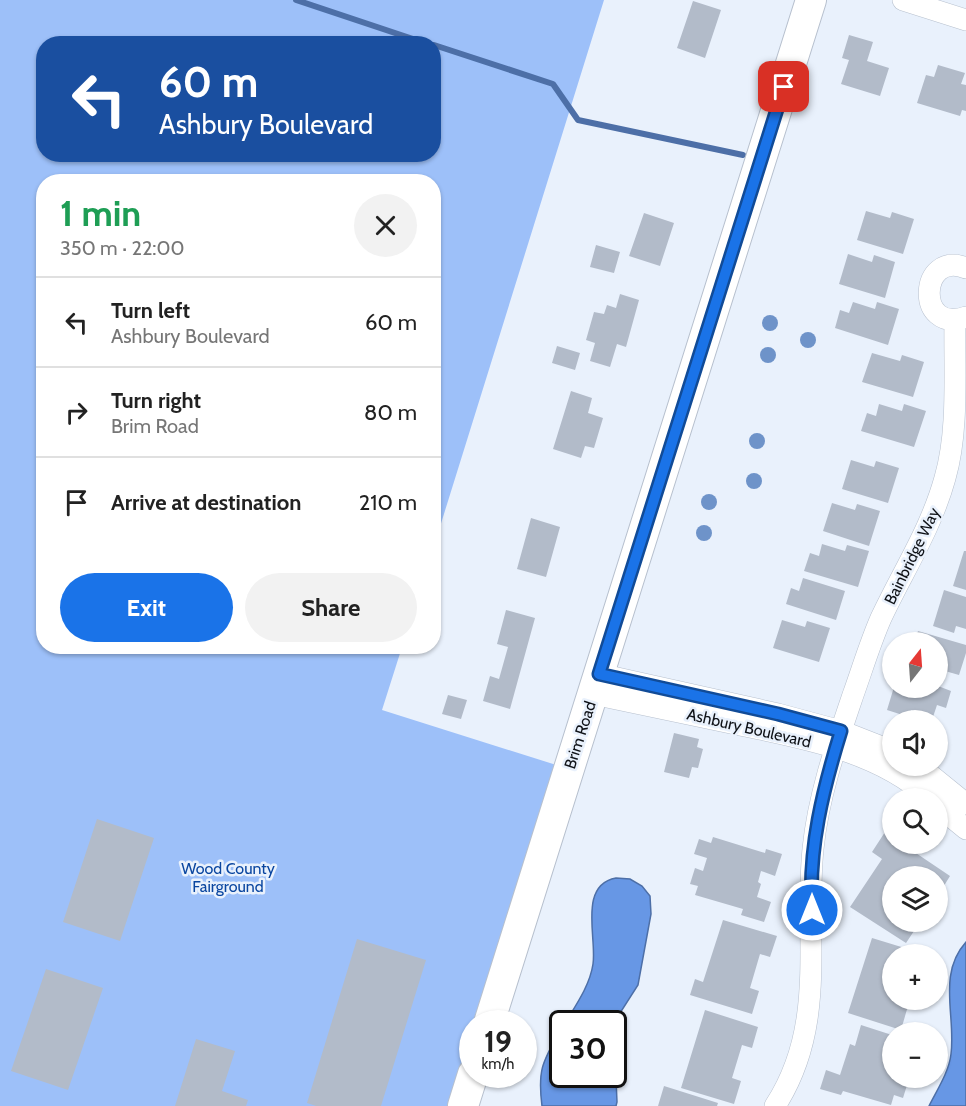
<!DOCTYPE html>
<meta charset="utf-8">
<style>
body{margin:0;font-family:Cabin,sans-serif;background:#f2f2f2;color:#222;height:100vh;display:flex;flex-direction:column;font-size:22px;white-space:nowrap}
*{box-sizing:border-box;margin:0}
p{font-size:20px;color:#767676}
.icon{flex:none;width:33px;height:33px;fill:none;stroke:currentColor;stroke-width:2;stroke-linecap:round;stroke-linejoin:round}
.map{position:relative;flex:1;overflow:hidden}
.drawer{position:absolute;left:36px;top:174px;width:405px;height:480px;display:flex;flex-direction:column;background:#fff;border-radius:24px;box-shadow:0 2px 4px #0004}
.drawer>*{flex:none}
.guide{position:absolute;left:36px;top:36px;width:405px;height:126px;border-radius:24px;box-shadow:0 2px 4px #0004;background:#1a4fa0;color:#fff;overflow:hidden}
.needle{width:39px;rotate:17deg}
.buttons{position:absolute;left:882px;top:632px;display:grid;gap:12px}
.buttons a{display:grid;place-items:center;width:66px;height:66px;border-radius:50%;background:#fff;box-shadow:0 2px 4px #0004;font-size:30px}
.speed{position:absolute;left:459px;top:1010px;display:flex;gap:12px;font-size:30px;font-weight:700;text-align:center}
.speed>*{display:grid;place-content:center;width:78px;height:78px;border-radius:50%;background:#fff;box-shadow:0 2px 4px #0004;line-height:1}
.speed small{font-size:15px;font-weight:400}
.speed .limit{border:3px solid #111;border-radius:9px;background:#fff;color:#111}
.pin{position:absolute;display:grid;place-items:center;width:51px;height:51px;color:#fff;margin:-26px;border-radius:12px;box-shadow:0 3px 9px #0006}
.me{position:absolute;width:66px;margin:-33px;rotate:0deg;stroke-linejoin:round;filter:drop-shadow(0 0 4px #0008)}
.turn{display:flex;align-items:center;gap:21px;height:126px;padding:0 24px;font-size:27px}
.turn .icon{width:78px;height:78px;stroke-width:2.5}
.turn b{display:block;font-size:42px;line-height:51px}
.round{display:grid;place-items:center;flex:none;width:63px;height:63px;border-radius:32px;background:#f2f2f2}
.overview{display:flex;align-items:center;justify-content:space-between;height:102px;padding:0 24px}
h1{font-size:36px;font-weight:700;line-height:45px;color:#1e9e55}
.primary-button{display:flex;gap:12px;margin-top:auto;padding:12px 24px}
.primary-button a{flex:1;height:69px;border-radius:36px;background:#1a73e8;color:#fff;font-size:24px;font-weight:700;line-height:69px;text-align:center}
.primary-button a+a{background:#f2f2f2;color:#222}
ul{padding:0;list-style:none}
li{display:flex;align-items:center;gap:18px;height:90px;padding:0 24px;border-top:2px solid #e0e0e0}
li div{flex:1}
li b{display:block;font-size:22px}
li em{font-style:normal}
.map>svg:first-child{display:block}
.green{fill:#9dc0f9;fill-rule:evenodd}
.water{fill:#6797e5;stroke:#4d6fa7;stroke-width:1.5}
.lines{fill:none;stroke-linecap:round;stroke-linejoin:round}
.stream{stroke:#4d6fa7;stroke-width:6}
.building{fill:#b2bbc9}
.street-casing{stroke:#b7c0ce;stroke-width:22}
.secondary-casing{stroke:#b7c0ce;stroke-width:32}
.street{stroke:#fff;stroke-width:21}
.secondary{stroke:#fff;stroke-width:30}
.tree{fill:#6e93c9}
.route-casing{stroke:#114b97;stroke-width:15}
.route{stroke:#1a73e8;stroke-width:10}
.labels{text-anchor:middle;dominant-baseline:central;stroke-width:5;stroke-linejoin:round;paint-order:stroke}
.street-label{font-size:16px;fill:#0f1217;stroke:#e9f1fc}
.park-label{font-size:16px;fill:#0a46a0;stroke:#e9f1fc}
</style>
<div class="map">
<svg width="966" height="1106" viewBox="0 0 966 1106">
<rect width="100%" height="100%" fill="#e9f1fc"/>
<path class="green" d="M0 0H604L434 546V182H44V646L402 647 382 710 569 769 489 1023H472V1074L463 1106H0ZM44 44H434V154H44Z"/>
<path class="water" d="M616 878 630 879 642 886 650 896 651 914 638 985 620 1013 614 1032 617 1102 616 1106H542C537 1067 544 1060 562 1027V1074H614V1023H565C576 1005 590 985 593 964 597 938 578 885 616 878Z
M966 942V1106H929C937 1090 949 1072 951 1054 956 1016 937 974 966 942Z"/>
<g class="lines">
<path class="stream" d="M296 0 428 44
M434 45 553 84 578 120 743 155"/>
</g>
<path class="building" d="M693 1 721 10 705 58 677 48Z
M849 35 873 42 867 61 889 68 880 96 841 84 849 60 842 58Z
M938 65 965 73 961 84 966 85V111L962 110 960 116 917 103 926 75 934 77Z
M866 211 890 218 892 212 914 219 903 254 857 240Z
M644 213 674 223 660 266 629 256Z
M596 245 620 252 614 273 590 267Z
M848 254 872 262 874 255 895 262 885 298 839 284Z
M620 294 639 300 626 347 617 344 610 367 590 361 595 343 586 340 594 312 604 314 607 305 616 308Z
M853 302 875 309 877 302 899 309 888 345 835 328 840 310 849 313Z
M557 346 580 353 575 370 552 363Z
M872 353 900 361 902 355 924 362 913 397 862 382Z
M571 391 592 398 588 413 603 418 594 448 585 446 581 458 553 449Z
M879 404 902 411 904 404 926 411 914 447 861 431 867 413 876 416Z
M851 460 874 467 876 461 899 468 888 503 842 489Z
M832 503 855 510 857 504 880 511 869 546 823 531Z
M531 518 560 527 546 577 517 569Z
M822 544 845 551 847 545 869 551 858 587 804 571 810 553 819 556Z
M964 551H966V590L953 586Z
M803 578 845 591 836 620 786 604 791 588 799 591Z
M944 590 966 597V629L956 626 954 633 933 626Z
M506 610 535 618 510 709 483 701 490 676 499 679 508 647 497 644Z
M782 620 805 627 807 621 830 628 819 662 773 648Z
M918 631 966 645V653L959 675 938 669V642H914Z
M938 686 951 691 946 708 937 705 933 717 911 710 909 717 887 710 894 687Z
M448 695 467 700 461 719 442 714Z
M674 733 699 739 697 747 703 749 698 768 692 767 689 778 664 772Z
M97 819 154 838 120 941 63 922Z
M885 832 892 837V843H901L950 876 942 889 938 886V876H892V921H905L916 928 906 943 850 907 882 859 872 852Z
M713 837 765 853 766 849 782 854 775 876 761 871 758 882 761 884 757 897 771 902 764 922 741 915 743 909 695 895 698 886 690 884 695 868 703 871 707 858 694 854 699 839 711 843Z
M723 920 777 936 770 957 760 954 750 988 759 991 752 1014 690 995 695 979 703 982Z
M872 938 921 953 892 954V999H910L901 1030 848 1013Z
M357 939 426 960 381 1106H316L307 1103Z
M46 969 103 988 68 1090 11 1071Z
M705 1010 758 1027 752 1048 742 1045 732 1078 741 1081 734 1104 681 1088Z
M861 1025 892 1035V1077H900L899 1079 908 1082 903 1098 894 1095 891 1105 843 1091 841 1095 820 1089 826 1070 840 1075 850 1044 855 1046Z
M196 1039 235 1051 222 1091 248 1100 246 1106H175Z
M664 1086 718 1103 717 1106H658Z"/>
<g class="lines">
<g class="street-casing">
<path id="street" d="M903 0 966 20
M966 268C919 249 915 335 966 317
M599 674 778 714 841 731 892 751
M593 694C639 704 685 713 731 723 798 737 878 750 929 798
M918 765 966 804
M938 806 966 829
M775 1106C828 1024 804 938 813 849 818 797 836 745 853 695 862 670 870 643 881 618 903 571 931 529 945 478 959 430 954 370 955 320"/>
</g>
<g class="secondary-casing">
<path id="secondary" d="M489 1023 811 0
M463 1106 473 1074"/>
</g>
<use href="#street" class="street"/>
<use href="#secondary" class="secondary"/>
</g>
<g class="tree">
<circle cx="770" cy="323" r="8"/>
<circle cx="808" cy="340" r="8"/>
<circle cx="768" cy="355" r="8"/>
<circle cx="757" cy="441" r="8"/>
<circle cx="754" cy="481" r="8"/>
<circle cx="709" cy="502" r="8"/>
<circle cx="704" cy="533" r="8"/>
</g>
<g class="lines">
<g class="route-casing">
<path id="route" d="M784 87 599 674 778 714 841 731C823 789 808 849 812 910"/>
</g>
<use href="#route" class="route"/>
</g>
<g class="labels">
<g class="street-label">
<text transform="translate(912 556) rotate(-64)">Bainbridge Way</text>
<text transform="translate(749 728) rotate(13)">Ashbury Boulevard</text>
<text transform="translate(580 735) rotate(-72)">Brim Road</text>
</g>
<g class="park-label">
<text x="228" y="868">Wood County<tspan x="228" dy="18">Fairground</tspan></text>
</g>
</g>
</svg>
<div class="buttons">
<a><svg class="needle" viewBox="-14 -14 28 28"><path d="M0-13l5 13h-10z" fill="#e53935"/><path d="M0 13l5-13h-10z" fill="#767676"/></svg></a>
<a><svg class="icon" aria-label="sound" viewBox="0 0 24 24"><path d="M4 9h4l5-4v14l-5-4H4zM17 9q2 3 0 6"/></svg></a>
<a><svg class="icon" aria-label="search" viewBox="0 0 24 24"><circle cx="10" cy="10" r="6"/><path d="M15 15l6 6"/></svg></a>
<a><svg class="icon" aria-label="layers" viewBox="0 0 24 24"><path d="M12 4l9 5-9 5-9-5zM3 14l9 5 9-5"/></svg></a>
<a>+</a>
<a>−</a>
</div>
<div class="speed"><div>19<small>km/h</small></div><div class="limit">30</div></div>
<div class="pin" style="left:784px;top:87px;background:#d93025"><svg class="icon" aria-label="arrive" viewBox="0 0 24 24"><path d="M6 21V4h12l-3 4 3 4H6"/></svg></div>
<svg class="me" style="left:812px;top:910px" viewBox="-20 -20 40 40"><circle r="17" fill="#1a73e8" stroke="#fff" stroke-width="3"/><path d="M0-11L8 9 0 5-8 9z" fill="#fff"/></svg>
<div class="guide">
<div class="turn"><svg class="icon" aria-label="left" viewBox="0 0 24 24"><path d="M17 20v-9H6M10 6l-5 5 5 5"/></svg><div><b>60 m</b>Ashbury Boulevard</div></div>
</div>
<section class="drawer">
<div class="overview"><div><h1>1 min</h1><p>350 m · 22:00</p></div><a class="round"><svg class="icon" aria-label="close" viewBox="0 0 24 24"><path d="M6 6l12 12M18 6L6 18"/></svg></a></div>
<ul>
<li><svg class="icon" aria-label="left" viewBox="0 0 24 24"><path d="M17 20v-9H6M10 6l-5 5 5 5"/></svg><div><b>Turn left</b><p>Ashbury Boulevard</p></div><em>60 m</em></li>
<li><svg class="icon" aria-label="right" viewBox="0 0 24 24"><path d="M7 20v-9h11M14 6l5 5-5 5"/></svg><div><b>Turn right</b><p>Brim Road</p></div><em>80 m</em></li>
<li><svg class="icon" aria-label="arrive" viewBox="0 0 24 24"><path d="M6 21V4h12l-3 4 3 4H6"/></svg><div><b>Arrive at destination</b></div><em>210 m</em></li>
</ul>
<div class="primary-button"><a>Exit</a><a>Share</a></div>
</section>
</div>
